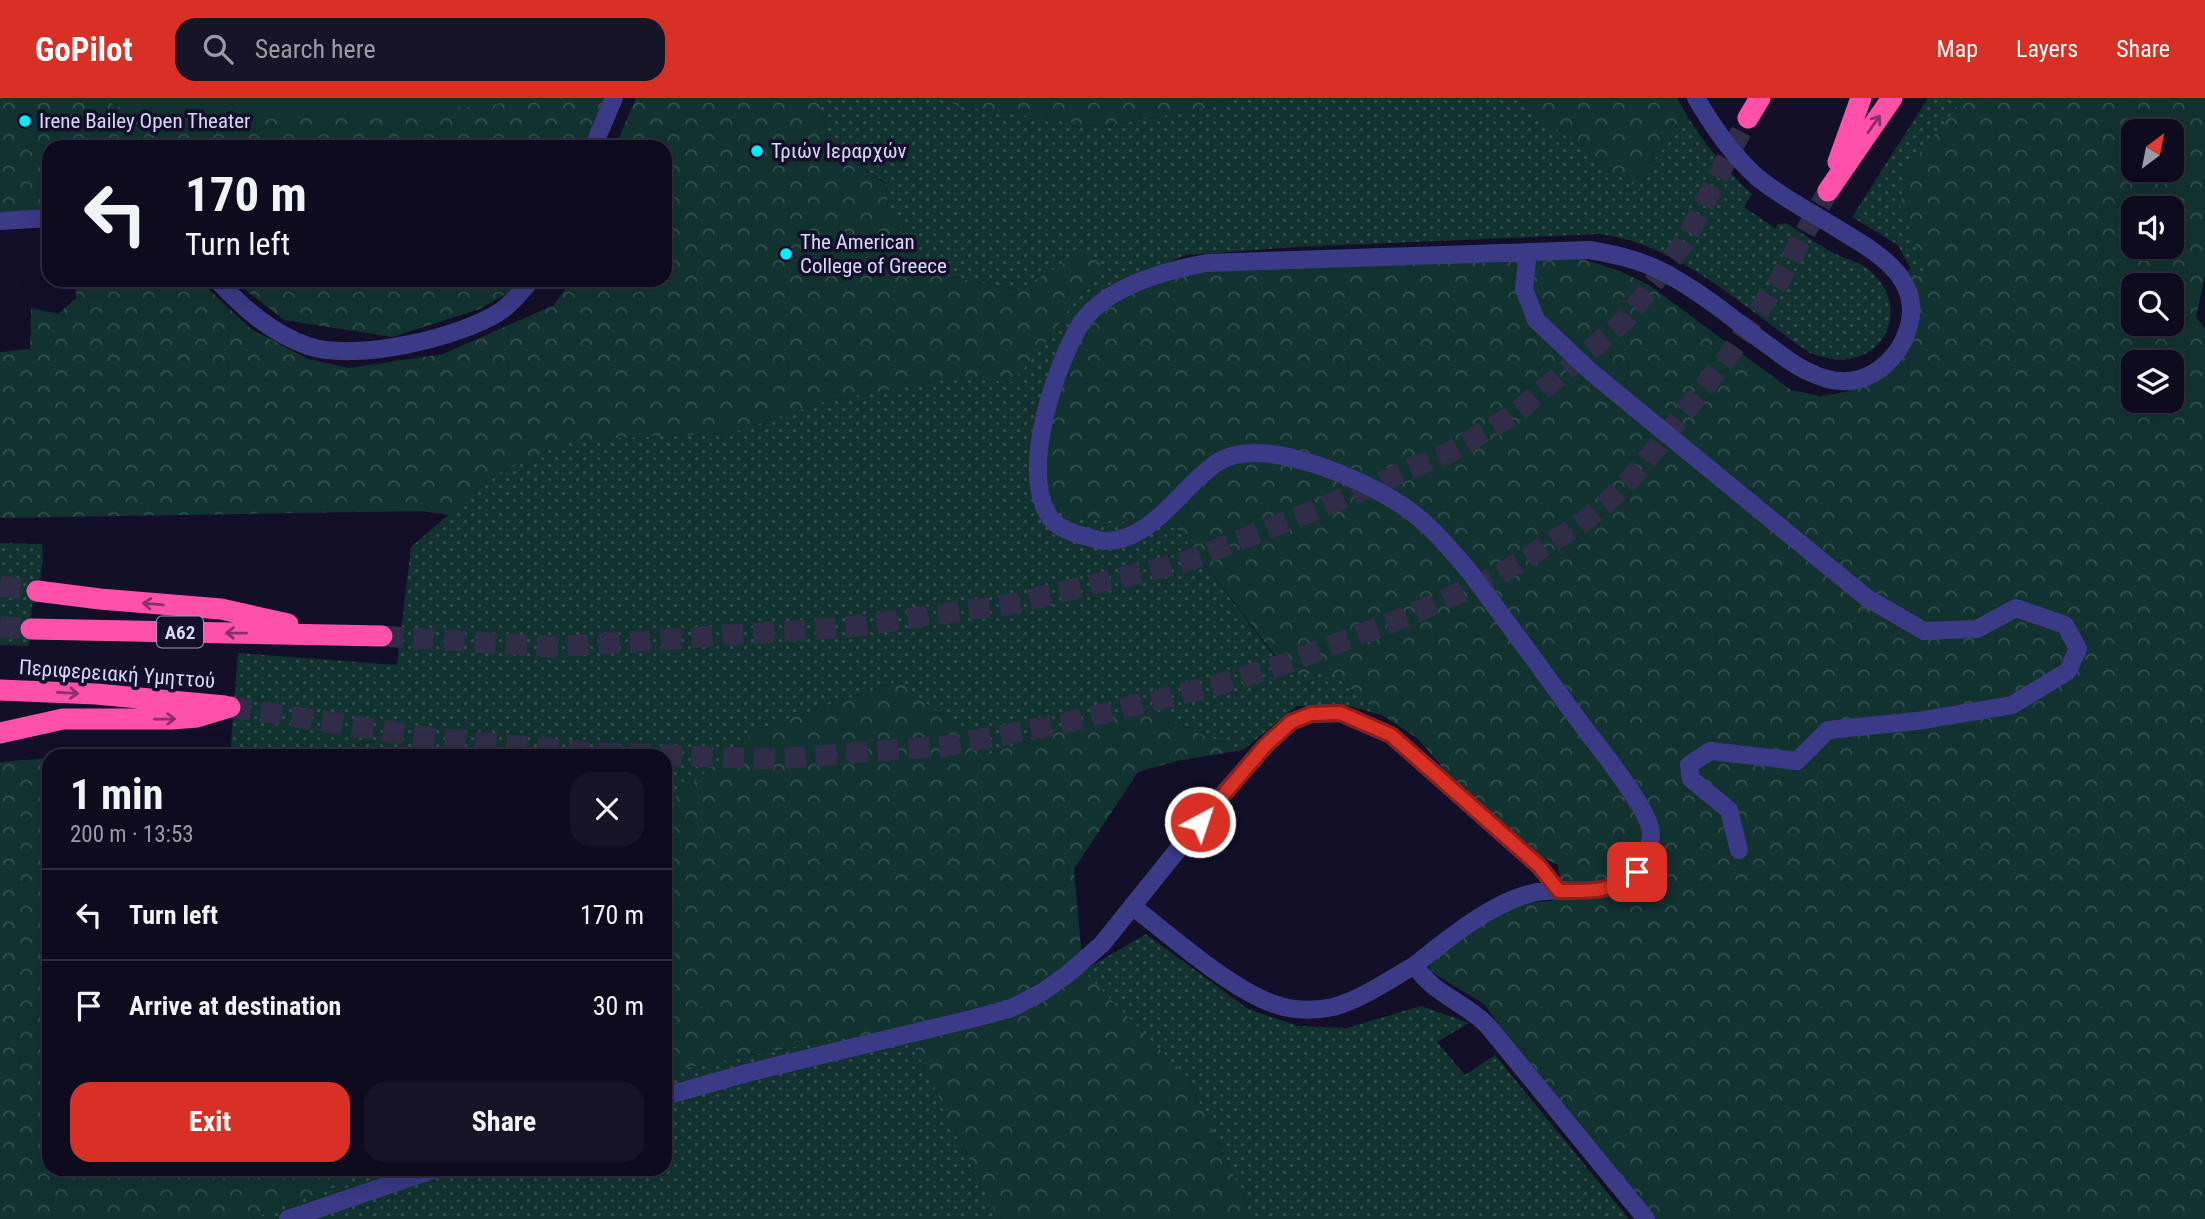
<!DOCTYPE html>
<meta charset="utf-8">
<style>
body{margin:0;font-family:"Roboto Condensed",sans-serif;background:#171427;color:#f1f3f6;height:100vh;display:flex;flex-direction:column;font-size:26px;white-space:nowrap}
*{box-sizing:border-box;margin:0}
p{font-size:23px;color:#9b9ba4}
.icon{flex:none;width:38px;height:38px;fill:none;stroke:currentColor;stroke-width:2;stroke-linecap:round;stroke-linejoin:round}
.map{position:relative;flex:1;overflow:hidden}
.drawer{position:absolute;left:42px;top:651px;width:630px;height:427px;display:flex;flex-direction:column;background:#0e0b1e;border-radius:21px;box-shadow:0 7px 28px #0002,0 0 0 2px #2e2b3c}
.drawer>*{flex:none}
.guide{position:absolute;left:42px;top:42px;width:630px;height:147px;border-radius:21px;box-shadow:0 7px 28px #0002,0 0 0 2px #2e2b3c;background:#0e0b1e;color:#f1f3f6;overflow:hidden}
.needle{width:46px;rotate:32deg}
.controls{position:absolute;left:2121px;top:21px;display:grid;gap:14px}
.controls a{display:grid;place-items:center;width:63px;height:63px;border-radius:14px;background:#0e0b1e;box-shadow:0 7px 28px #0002,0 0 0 2px #2e2b3c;font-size:35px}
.pin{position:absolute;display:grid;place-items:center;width:60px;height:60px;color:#fff;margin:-30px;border-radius:14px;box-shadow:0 4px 10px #0006}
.me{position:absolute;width:77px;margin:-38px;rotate:40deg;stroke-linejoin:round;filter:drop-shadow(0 0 5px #0008)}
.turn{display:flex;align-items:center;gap:24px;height:147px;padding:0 28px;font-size:32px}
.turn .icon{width:91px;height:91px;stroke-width:2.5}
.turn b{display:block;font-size:49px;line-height:60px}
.round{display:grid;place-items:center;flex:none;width:74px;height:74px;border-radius:21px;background:#171427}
.summary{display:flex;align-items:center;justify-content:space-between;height:119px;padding:0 28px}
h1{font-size:42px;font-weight:700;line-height:52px}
.cta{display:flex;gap:14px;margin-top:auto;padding:14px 28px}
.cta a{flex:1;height:80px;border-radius:21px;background:#d93025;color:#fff;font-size:28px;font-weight:700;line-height:80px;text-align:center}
.cta a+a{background:#171427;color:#f1f3f6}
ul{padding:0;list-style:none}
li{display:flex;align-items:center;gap:21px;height:91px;padding:0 28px;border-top:2px solid #2e2b3c}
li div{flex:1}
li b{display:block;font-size:26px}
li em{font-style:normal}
header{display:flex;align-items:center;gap:42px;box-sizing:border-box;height:98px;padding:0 35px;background:#d93025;color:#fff}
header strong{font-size:33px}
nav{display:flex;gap:38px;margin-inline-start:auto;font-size:24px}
.search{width:490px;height:63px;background:#171427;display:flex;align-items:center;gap:18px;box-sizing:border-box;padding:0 24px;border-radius:21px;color:#9b9ba4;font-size:26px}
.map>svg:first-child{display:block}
.grass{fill:url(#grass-dots)}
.forest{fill:url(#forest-crowns);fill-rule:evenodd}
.green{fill:#123230}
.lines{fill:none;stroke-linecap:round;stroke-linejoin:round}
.highway-tunnel{stroke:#312d48;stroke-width:21;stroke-dasharray:21 10;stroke-linecap:butt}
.street{stroke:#3a3a87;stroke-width:18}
.highway{stroke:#ff51aa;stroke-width:21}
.oneway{stroke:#893069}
.route-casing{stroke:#8d1f18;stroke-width:18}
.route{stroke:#d93025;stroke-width:12}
.poi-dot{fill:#02edff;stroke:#130f28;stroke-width:2.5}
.labels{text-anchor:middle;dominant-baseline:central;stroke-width:7;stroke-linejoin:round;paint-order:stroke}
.shield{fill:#130f28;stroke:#9e9abe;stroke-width:2}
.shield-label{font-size:19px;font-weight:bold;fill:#dad6ff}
.poi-label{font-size:21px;fill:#dad6ff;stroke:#130f28;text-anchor:start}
.street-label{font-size:21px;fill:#dad6ff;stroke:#130f28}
</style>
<header>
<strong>GoPilot</strong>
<div class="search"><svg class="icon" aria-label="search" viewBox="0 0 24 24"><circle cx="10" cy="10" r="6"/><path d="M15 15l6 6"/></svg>Search here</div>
<nav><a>Map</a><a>Layers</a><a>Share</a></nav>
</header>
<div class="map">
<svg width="2205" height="1121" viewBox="0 0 2205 1121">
<defs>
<pattern id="grass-dots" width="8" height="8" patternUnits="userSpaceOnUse" patternTransform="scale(1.75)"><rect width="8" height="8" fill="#123230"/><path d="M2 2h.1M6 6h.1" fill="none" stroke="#344f4f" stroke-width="1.8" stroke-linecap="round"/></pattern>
<pattern id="forest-crowns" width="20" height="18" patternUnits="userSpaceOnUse" patternTransform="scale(1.75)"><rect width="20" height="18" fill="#123230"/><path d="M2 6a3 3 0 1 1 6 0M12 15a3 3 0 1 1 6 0" fill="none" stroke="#344f4f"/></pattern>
</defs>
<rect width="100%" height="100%" fill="#130f28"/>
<path class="grass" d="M817 0H944L959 8 1102 29 1221 7 1231 0H1514L1632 87 1689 21C1707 49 1727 73 1752 96L1744 109 1775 130 1778 126 1786 125C1802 135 1817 146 1832 154 1850 164 1864 163 1878 181 1904 211 1888 257 1847 261 1833 263 1823 259 1810 255 1744 211 1682 147 1600 136L1295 149 1186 157 1128 182 1070 418 1177 430 1281 567 1332 575 1382 617 1349 608H1297L1243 652 1198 635 1151 611 1106 615 990 656 898 583 759 631 668 705 665 704V658L230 657 238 555 397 567 411 449 495 377 571 342 731 335 826 303 950 281 1013 283 1046 244 1086 152 1020 192 936 176 888 113 886 85 832 49Z
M1928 0H1997L1963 2 1929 174 1907 181 1904 174 1911 172 1898 147 1852 119Z
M0 445 42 446 43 462 37 505H32L29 548 0 547Z
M1146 836 1248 911 1298 928 1347 930 1421 908 1469 925 1437 944 1465 977 1495 957 1629 1121H1248V1108L1188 980 1083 873Z
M839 940 913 946 995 1114 1002 1121H252L371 1071H665V974Z"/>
<path class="forest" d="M0 0H606L585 49H49V113L0 114Z
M636 0H817L832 49 886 86 888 113 936 176 1019 192 1086 152 1101 166 1046 244 1013 284 950 281 826 303 731 335 571 342 495 377 449 417 421 413 0 420V254L30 251 31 210 58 216 76 200 75 182H199L251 231 308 261 349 270 443 256 554 207 571 182H665V49H615Z
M944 0H1231L1221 7 1102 29 958 8Z
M1514 0H1677L1689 21 1632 87Z
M1997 0H2205V178L2196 219 2205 231V1121H1655L1555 1003 1484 906 1430 873 1429 855 1520 805 1551 803 1562 798 1558 767 1517 746 1465 706 1439 665 1417 640 1382 617 1332 575 1290 577 1177 430 1070 418 1034 400 1033 342 1082 214 1176 176 1314 168 1576 159 1620 173 1649 187 1791 292 1820 298 1845 294 1865 285 1904 235 1907 181 1929 174 1918 165 1916 146 1900 111 1906 72 1963 2ZM2133 33H2172V72H2133ZM2133 110H2172V149H2133ZM2133 187H2172V226H2133ZM2133 264H2172V303H2133Z
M233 182H521L515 191 480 211 392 239 284 222Z
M898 583 990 656 1106 615 1151 611 1198 635 1243 652 1177 663 1138 674 1074 771 1083 873 1188 980 1248 1108V1121H1002L995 1114 913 946 839 940 665 974V704H669L759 631Z
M49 660V1071H371L252 1121H0V664Z"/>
<path class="green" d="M102 0H524L488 8 199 25C158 23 138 21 102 0Z"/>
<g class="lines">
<path class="highway-tunnel" d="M0 488 37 493
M0 529 31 531
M382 538 552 549 849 529 1012 506 1185 464 1318 411 1450 354 1512 318 1625 222 1684 145 1748 20
M230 609 424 639 598 655 777 661 946 648 1065 625 1217 587 1281 567 1408 518 1500 476 1579 427 1606 405 1636 375 1727 260 1779 183 1828 93"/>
<path class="street" d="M593 49 614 0
M0 123 49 120
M1528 154 1524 191 1536 222 1591 274 1867 500 1924 533 1977 531 2016 510 2065 527 2078 551 2068 573 2012 607 1917 623 1828 632 1797 663 1710 653 1689 667 1691 681 1729 712 1739 752
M217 182C243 210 271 235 308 248 355 264 460 240 501 213 512 205 522 193 531 182
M1132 808C1170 837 1230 891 1274 906 1293 913 1314 913 1333 909 1362 901 1389 882 1415 867
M665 998 747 975 975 920 1012 910 1044 893 1069 875 1102 846 1217 703 1265 648 1291 624 1311 616 1340 615 1391 637 1539 768 1559 793
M288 1121 436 1071
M1646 1121 1488 928C1465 904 1432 896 1415 867 1447 841 1495 802 1537 794 1567 789 1590 798 1620 786 1639 778 1651 754 1651 734 1649 711 1598 648 1582 627 1545 576 1507 524 1469 473 1451 452 1432 429 1410 413 1371 384 1263 335 1218 364 1180 389 1153 444 1104 443 1099 443 1093 440 1088 439 1077 437 1059 431 1051 421 1019 376 1053 278 1076 234 1098 190 1163 173 1207 165L1589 152C1620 157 1648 164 1674 180 1708 199 1738 225 1769 248 1782 257 1794 268 1809 274 1825 282 1843 286 1860 281 1880 275 1897 258 1905 239 1929 183 1878 155 1838 131 1811 114 1782 100 1757 79 1732 57 1713 29 1696 0"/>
<path class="highway" d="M1748 20 1760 0
M1838 64 1861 0
M1828 93 1892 0
M37 493 100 501 221 511 288 526
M31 531 382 538
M0 592 96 596 225 608
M0 635 63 621H172L197 619 230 609"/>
</g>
<defs><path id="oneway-shaft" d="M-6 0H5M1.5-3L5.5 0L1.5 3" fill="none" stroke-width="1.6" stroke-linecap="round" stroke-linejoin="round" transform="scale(1.75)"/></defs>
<g class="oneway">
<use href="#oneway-shaft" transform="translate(1874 26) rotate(-55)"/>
<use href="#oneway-shaft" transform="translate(153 506) rotate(-175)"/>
<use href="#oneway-shaft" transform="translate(236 535) rotate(-179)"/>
<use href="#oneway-shaft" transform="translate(68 595) rotate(3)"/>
<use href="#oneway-shaft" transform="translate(165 621) rotate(-1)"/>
</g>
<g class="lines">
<g class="route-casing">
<path id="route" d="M1200 724 1265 648 1291 624 1311 616 1340 615 1391 637 1539 768 1559 793C1591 793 1611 795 1637 774"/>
</g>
<use href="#route" class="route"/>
</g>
<g class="poi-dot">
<circle cx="25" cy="23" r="7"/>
<circle cx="757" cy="53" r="7"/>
<circle cx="786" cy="156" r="7"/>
</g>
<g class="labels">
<rect class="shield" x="157" y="518.5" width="46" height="31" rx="5"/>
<g class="shield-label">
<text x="180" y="534">Α62</text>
</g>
<g class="poi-label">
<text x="39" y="23">Irene Bailey Open Theater</text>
<text x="771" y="53">Τριών Ιεραρχών</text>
<text x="800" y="144">The American<tspan x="800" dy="24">College of Greece</tspan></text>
</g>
<g class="street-label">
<text transform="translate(117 576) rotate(4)">Περιφερειακή Υμηττού</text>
</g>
</g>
</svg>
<div class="controls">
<a><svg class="needle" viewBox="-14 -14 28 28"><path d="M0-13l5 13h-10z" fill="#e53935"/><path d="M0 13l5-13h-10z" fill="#9b9ba4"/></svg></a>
<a><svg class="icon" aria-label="sound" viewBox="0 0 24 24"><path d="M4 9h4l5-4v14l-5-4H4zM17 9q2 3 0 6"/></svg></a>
<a><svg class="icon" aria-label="search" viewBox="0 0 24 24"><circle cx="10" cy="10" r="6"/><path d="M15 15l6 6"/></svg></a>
<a><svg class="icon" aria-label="layers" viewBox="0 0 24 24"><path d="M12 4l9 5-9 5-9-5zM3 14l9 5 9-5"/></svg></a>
</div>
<div class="pin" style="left:1637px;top:774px;background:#d93025"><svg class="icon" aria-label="arrive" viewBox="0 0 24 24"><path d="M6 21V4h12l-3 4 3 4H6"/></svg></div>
<svg class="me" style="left:1200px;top:724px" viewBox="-20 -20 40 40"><circle r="17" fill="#d93025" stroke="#fff" stroke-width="3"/><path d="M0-11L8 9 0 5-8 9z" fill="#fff"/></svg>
<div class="guide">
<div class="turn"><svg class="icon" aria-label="left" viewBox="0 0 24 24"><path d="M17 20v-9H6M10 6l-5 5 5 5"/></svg><div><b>170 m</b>Turn left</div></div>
</div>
<section class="drawer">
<div class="summary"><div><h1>1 min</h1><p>200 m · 13:53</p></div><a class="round"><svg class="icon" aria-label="close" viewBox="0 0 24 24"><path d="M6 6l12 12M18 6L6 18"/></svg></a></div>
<ul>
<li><svg class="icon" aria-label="left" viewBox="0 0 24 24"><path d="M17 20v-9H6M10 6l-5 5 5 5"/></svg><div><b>Turn left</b></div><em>170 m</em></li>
<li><svg class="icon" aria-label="arrive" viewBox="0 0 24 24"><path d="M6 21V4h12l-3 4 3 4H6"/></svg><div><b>Arrive at destination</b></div><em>30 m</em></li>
</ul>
<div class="cta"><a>Exit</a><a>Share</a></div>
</section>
</div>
